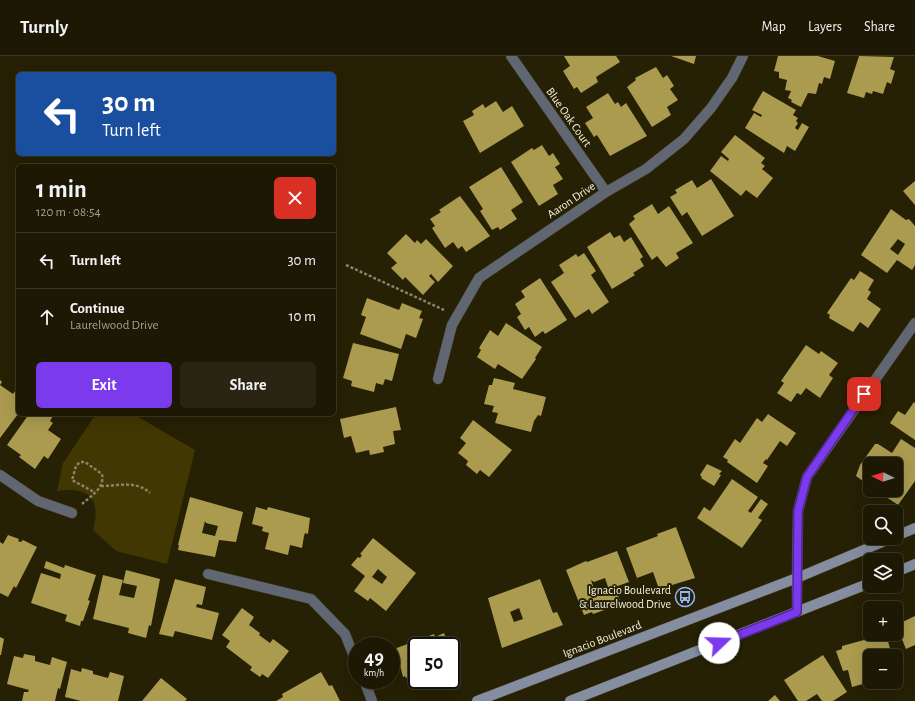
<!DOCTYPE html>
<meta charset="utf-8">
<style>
body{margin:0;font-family:"Alegreya Sans",sans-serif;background:#292512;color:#f1f3f6;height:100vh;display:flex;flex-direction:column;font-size:15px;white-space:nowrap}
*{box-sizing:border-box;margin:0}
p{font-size:13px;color:#a0a09a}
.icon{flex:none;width:22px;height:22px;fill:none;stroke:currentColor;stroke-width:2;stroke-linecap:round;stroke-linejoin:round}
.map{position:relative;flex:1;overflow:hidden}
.drawer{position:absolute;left:16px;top:108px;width:320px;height:252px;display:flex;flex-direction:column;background:#1c1803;border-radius:6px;box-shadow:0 4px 16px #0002,0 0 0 1px #3a3725}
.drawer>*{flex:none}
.banner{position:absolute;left:16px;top:16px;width:320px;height:84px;border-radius:6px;box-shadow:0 4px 16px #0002,0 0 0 1px #3a3725;background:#1a4fa0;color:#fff;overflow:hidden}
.needle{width:26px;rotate:275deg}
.buttons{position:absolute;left:863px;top:401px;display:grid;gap:8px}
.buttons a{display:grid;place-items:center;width:40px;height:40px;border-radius:6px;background:#1c1803;box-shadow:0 4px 16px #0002,0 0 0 1px #3a3725;font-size:20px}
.speed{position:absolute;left:348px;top:581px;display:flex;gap:8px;font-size:20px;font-weight:700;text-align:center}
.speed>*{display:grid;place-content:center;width:52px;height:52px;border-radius:50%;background:#1c1803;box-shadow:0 4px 16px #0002,0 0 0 1px #3a3725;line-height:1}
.speed small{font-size:10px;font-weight:400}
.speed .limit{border:2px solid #111;border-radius:6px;background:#fff;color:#111}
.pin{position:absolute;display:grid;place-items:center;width:34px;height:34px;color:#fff;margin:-17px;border-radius:8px;box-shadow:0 2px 6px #0006}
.me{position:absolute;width:44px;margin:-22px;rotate:69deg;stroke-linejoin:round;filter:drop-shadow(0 0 3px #0008)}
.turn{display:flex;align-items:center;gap:14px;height:84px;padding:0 20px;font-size:18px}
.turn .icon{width:52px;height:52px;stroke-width:2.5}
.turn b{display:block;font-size:28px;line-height:34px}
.round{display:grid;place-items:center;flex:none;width:42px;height:42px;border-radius:6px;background:#292512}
.headline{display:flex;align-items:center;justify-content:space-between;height:68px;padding:0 20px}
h1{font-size:24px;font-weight:700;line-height:30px}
.action{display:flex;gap:8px;margin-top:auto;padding:8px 20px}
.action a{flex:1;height:46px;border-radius:6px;background:#7c3aed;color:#fff;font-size:16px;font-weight:700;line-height:46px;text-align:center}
.action a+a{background:#292512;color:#f1f3f6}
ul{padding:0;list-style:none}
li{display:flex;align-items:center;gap:12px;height:56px;padding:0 20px;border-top:1px solid #3a3725}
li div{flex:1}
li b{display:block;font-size:15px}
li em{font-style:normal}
header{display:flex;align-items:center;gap:24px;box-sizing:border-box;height:56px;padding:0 20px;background:#1c1803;border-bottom:1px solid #3a3725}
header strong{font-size:19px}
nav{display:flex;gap:22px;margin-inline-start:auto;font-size:14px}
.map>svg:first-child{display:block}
.green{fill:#413702}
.building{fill:#aa9b4f;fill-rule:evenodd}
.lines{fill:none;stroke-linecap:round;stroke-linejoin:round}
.service-casing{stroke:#433d23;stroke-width:11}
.minor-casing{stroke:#433d23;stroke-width:11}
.secondary-casing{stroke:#433d23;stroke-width:11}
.path{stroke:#87836c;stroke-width:2.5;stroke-dasharray:3 2;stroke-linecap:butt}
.service{stroke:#606672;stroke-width:10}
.minor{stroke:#606672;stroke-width:10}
.secondary{stroke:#848ea0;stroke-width:10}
.route-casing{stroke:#51269a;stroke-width:10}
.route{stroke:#7c3aed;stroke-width:7}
.labels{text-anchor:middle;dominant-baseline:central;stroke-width:4;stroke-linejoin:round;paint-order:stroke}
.street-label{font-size:12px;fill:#f3f0df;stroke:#262004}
.poi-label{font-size:12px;fill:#f3f0df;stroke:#262004;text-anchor:end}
</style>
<header>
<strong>Turnly</strong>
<nav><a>Map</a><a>Layers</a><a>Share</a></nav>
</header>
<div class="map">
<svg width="915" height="645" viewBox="0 0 915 645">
<rect width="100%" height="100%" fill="#262004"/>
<path class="green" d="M96 358H133L195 394 167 508 116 495 93 474C102 442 88 430 57 435L63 407Z"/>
<path class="building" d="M564 0H616L620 6 596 21 598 26 581 37 577 31 574 33 563 15 570 10Z
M671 0H696L694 8Z
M778 0H818L835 5 830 23 824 21 822 28 819 27 816 38 808 37 801 51 791 46 792 44 788 42 791 35 785 34 787 24 779 22V16L774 15Z
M859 0 894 1 890 13 895 15 891 28 887 26 883 38 873 35 872 38 866 36 864 42 847 37Z
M656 11 663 22 667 19 674 30 670 33 678 44 667 51 671 59 652 71 627 31 636 24 635 22Z
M763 35 796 54 793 59 798 62 796 65 798 67 795 72 798 74 802 67 809 71 795 95 787 90 784 97 745 72 754 57 761 61 762 59 752 54Z
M608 37 615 48 618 46 621 51 626 47 647 80 610 100 597 79 594 81 585 67 593 62 586 51Z
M496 45 503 56 512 50 524 70 480 97 463 65 474 59 472 55 483 48 485 52Z
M735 79 765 102 761 107 765 110 762 113 773 122 757 142 746 134 741 140 710 115 721 100 728 105 729 103 721 96Z
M542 89 549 100 553 97 560 108 555 111 563 123 553 129 558 138 539 150 511 106 532 92 534 94Z
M501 111 523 146 511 154 517 163 500 174 498 171 492 174 480 155 483 153 469 131Z
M711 123 734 160 702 180 687 156 682 160 670 141 677 137 675 134 692 124 697 132Z
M915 125V149L903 135Z
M460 140 490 180 466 196 462 190 458 193 453 186 445 192 432 172 435 170 430 163 441 156 439 154Z
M652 148 658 158 669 150 693 187 676 197 679 202 666 211 657 200 652 204 629 168 635 163 633 160Z
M891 153 906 164 909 163 915 170V209L912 214 897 204 887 217 861 199ZM898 183 905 188 898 199 890 193Z
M610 176 614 182 620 179 624 186 631 181 643 201 640 203 644 210 633 217 635 219 612 233 587 191Z
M406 178 415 187 417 184 421 188 426 183 453 210 438 226 431 218 429 220 435 226 423 239 405 221 403 224 391 212 397 207 387 197Z
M584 197 596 215 591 219 609 246 592 258 589 253 575 262 551 226 564 217 559 209 576 198 578 201Z
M860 215 874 224 868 234 871 236 867 243 881 253 868 272 860 266 853 276 829 262 830 259 827 257 851 222 854 224Z
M540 222 567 264 545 278 543 275 535 281 529 271 525 274 517 261 521 258 515 248 525 241 521 235Z
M367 242 399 254 402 247 422 255 419 262 423 263 416 282 406 278 401 293 360 278 366 261 361 259Z
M506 267 542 291 535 302 536 303 522 323 498 308 495 313 477 301 481 294 479 292 490 274 498 280Z
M353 287 399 298 392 325 385 323 383 329 376 327 374 336 351 330 352 325 343 322Z
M806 289 819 298 821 295 838 307 829 319 833 322 820 342 806 332 801 339 797 337 791 346 777 337 784 327 781 325Z
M494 322 515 327 513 333 546 341 541 360 538 359 534 365 531 376 495 367 498 357 492 356 494 350 484 348 489 329H492Z
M0 324 2 326 0 329 13 338 18 331V358L0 382Z
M914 346 915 347V384L890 367 898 355 905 359Z
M396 351 401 374 393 375 395 388 383 391 384 396 370 399 369 394 356 397 351 380 344 382 340 363Z
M29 358H54L50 365 53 367 48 374 61 383 48 403 44 400 35 413 19 401 21 399 7 389Z
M768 358 796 377 787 390 780 385 767 404 766 403 763 407 768 410 757 427 727 406 728 404 723 401 735 383 740 387 757 362 762 366Z
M473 364 512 394 489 421 480 414 477 418 466 409 468 405 458 397 466 387 460 382Z
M901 383 915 392V425L898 449 876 434H896V413L899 409 891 403 887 408H870V430L856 420 860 409 875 388H878L892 397Z
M707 408 722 415 719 418 721 419 714 430 701 422 702 421 700 419Z
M732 423 758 441 748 455 751 457 761 443 768 448 758 462 762 464 742 492 697 462 704 451 710 455Z
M190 441 243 456 236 486 219 484 215 501 178 494 179 489H178ZM205 465 206 467 218 470 215 480 202 477Z
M256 451 267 454 268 451 310 462 308 478 305 477 304 480 302 492 290 489 288 499 265 493 269 477 262 475 263 471 252 468Z
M676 471 695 522 659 533 653 516 637 522 626 492 658 480 657 478Z
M8 479 19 483 18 485 21 486 23 484 37 491 16 532 14 530 8 541 0 537V486L3 488Z
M373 482 416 517 386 555 370 542 368 545 354 535 365 520 351 509 358 501 360 502 362 499 360 498ZM378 513 387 521 382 528 372 521Z
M617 495 629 526 615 531 621 548 596 557 593 558 592 556 584 559 566 514 586 505 587 506ZM605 522 608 531 595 536 591 524 594 526Z
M46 505 64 512 65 509 96 519 88 544 90 545 83 565H81L80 570 65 565 67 559 31 547 41 517 60 523 61 518 44 512Z
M126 514 160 523 151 570 149 569 146 582 128 577 129 572 93 563 103 519 123 524 119 539 134 542 137 530 123 527Z
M175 523 206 531 202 549 197 548 196 551 219 557 212 584 175 575 173 581 159 578Z
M540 523 553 557 557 556 563 569 502 592 488 542ZM519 552 523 563 514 566 510 556Z
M242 552 254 561 249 569 260 577 259 579 270 587 273 583 289 595 268 622 262 618 260 621 250 614 252 611 226 591 230 585 222 579Z
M915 560V589L906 593 896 569Z
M444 577 449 590H417V624H428L418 628 415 619 406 622 405 620 403 621 400 609 397 610 392 597 395 596 394 593 434 578 435 581Z
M886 578 892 600H870V626L852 631 848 614 843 615 836 595 842 593V590Z
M0 581 4 583 1 599H0Z
M24 598 35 600V605L50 609 52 601 67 606 60 633 58 632 55 645H22L24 636H28L29 634 7 628 14 600 23 602Z
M823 599 847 636 833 645H822L817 638 806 645H798L784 624Z
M82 612 93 615V618L108 622 110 616 124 620 118 645H81L65 641 71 613 81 616Z
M321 616 329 630 332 629 340 645H276L283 641 282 638Z
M161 622 187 643 185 645H142Z
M775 639 780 645H768Z"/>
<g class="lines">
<g class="service-casing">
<path id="service" d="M208 518 311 543"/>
</g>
<g class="minor-casing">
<path id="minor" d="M511 0 606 136
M438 323 452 269 479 222 606 136 646 113 684 83 711 52 732 22 743 0
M0 419 38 445 72 457
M797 522 798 455 807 421 915 267
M311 543 345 578 357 608
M364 624 372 645"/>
</g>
<g class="secondary-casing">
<path id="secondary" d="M896 480 915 472
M896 516 915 508
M797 556V522
M477 645 797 522 892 482
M570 645 870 527"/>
</g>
<path class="path" d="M346 209 444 254
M101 430C118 430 136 424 150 437
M82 448C91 440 105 432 102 418L85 406H80L76 410 72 424 94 436"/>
<use href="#service" class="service"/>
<use href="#minor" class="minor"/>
<use href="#secondary" class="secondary"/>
</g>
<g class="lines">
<g class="route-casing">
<path id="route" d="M719 587 797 556 798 455 807 421 864 338"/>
</g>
<use href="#route" class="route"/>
</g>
<defs>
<g id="bus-ring" transform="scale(1)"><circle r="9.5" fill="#262004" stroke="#93b7fd" stroke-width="1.5"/><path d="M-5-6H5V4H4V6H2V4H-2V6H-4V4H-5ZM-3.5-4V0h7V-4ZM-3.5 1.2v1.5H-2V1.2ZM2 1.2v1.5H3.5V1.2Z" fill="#93b7fd"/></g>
</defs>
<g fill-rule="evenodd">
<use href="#bus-ring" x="685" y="541"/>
</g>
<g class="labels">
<g class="street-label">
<text transform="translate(569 61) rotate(55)">Blue Oak Court</text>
<text transform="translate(571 144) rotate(-34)">Aaron Drive</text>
<text transform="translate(602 583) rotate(-21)">Ignacio Boulevard</text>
</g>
<g class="poi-label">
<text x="671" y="534">Ignacio Boulevard<tspan x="671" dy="14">&amp; Laurelwood Drive</tspan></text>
</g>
</g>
</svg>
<div class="buttons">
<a><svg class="needle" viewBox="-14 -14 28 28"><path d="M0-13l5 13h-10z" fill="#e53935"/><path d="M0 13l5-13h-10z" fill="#a0a09a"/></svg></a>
<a><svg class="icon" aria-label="search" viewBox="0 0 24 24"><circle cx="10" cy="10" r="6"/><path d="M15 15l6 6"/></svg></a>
<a><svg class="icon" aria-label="layers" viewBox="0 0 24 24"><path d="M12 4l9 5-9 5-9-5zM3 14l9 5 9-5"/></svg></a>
<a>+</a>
<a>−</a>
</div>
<div class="speed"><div>49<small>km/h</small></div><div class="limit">50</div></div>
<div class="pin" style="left:864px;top:338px;background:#d93025"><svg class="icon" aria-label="arrive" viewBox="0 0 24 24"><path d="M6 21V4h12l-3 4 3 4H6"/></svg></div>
<svg class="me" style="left:719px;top:587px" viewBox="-20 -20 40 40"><circle r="19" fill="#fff"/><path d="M0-13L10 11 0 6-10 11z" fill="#7c3aed"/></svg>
<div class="banner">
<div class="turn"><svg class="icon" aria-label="left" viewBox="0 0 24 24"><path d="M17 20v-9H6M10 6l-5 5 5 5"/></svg><div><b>30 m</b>Turn left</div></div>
</div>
<section class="drawer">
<div class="headline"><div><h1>1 min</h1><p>120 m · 08:54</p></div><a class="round" style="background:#d93025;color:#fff"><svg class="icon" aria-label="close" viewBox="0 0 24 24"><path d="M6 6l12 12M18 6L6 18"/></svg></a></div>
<ul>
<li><svg class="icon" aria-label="left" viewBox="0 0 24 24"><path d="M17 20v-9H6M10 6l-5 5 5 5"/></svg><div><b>Turn left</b></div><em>30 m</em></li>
<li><svg class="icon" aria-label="ahead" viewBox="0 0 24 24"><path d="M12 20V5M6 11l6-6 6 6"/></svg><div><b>Continue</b><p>Laurelwood Drive</p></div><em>10 m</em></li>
</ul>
<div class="action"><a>Exit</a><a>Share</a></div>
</section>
</div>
